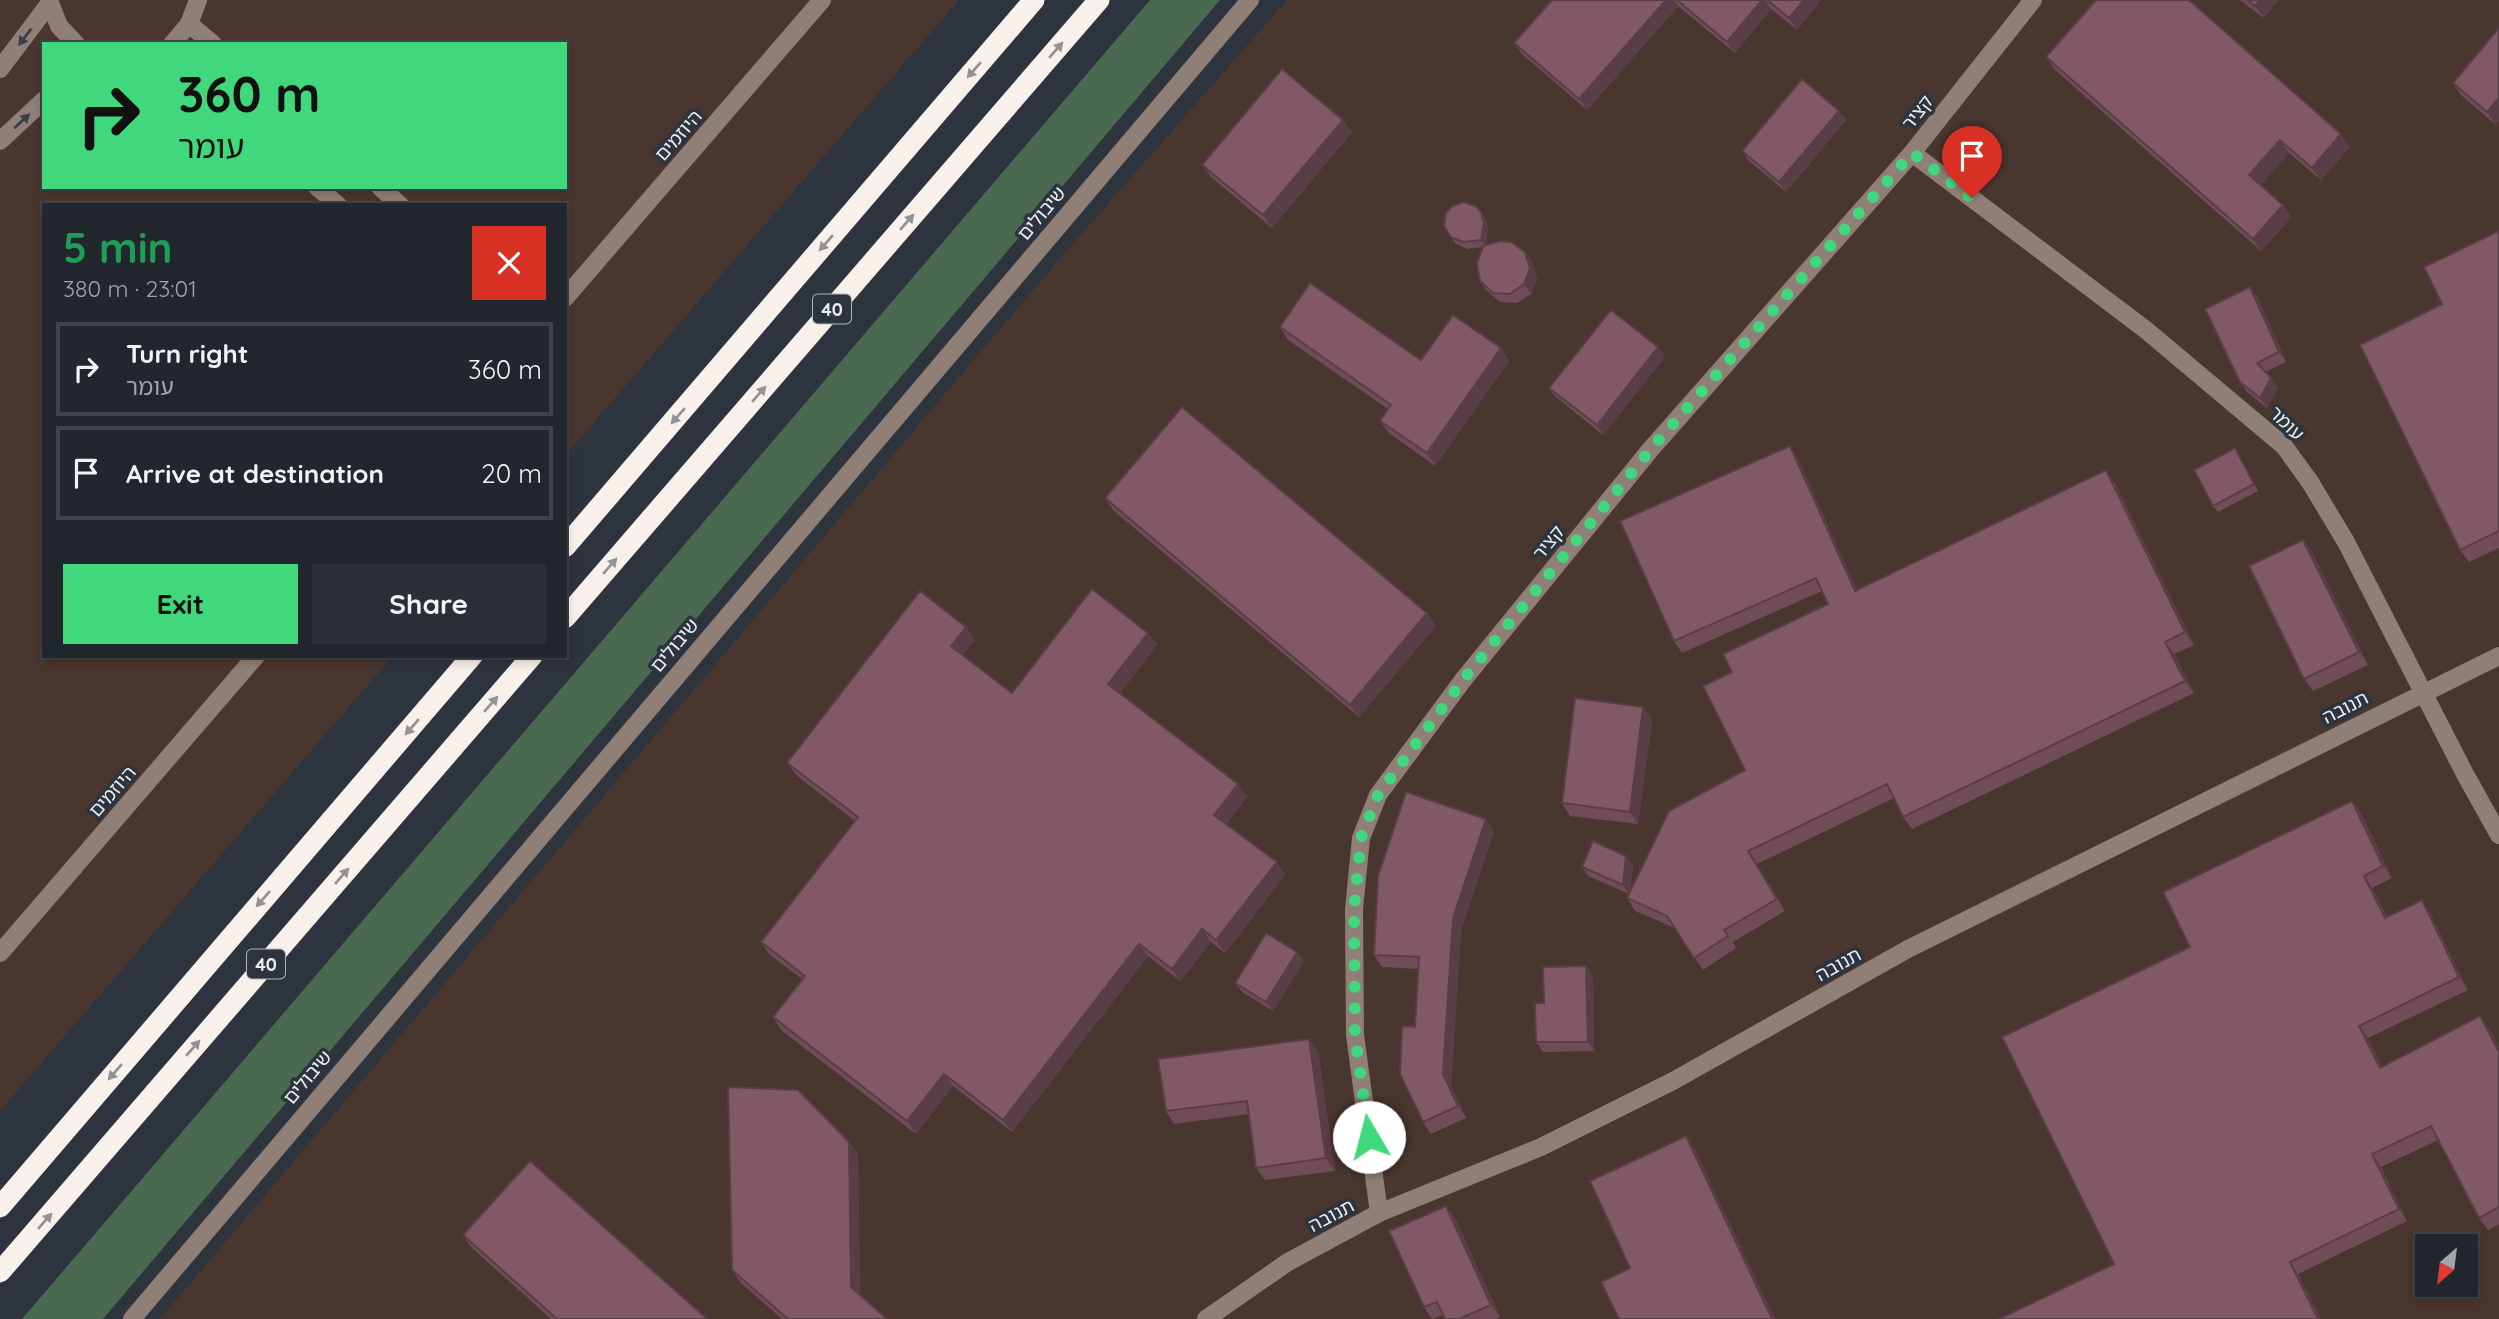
<!DOCTYPE html>
<meta charset="utf-8">
<style>
body{margin:0;font-family:Quicksand,"Noto Sans Hebrew",sans-serif;background:#2a2f36;color:#f1f3f6;height:100vh;display:flex;flex-direction:column;font-size:26px;white-space:nowrap}
*{box-sizing:border-box;margin:0}
p{font-size:23px;color:#a2a5aa}
.icon{flex:none;width:38px;height:38px;fill:none;stroke:currentColor;stroke-width:2;stroke-linecap:round;stroke-linejoin:round}
.map{position:relative;flex:1;overflow:hidden}
.drawer{position:absolute;left:42px;top:203px;width:525px;height:455px;display:flex;flex-direction:column;background:#22272e;border-radius:0px;box-shadow:0 4px 10px #0003,0 0 0 2px #3f444a}
.drawer>*{flex:none}
.top-card{position:absolute;left:42px;top:42px;width:525px;height:147px;border-radius:0px;box-shadow:0 4px 10px #0003,0 0 0 2px #3f444a;background:#41d77c;color:#111;overflow:hidden}
.needle{width:46px;rotate:208deg}
.fabs{position:absolute;left:2415px;top:1234px;display:grid;gap:14px}
.fabs a{display:grid;place-items:center;width:63px;height:63px;border-radius:0px;background:#22272e;box-shadow:0 4px 10px #0003,0 0 0 2px #3f444a;font-size:35px}
.pin{position:absolute;display:grid;place-items:center;width:60px;height:60px;color:#fff;margin:-72px -30px;border-radius:50% 50% 50% 0;rotate:-45deg;box-shadow:0 0 7px #0007}
.pin .icon{rotate:45deg}
.me{position:absolute;width:77px;margin:-38px;rotate:352deg;stroke-linejoin:round;filter:drop-shadow(0 0 5px #0008)}
.turn{display:flex;align-items:center;gap:24px;height:147px;padding:0 21px;font-size:32px}
.turn .icon{width:91px;height:91px;stroke-width:2.5}
.turn b{display:block;font-size:49px;line-height:60px}
.round{display:grid;place-items:center;flex:none;width:74px;height:74px;border-radius:0px;background:#2a2f36}
.head{display:flex;align-items:center;justify-content:space-between;height:119px;padding:0 21px}
h1{font-size:42px;font-weight:700;line-height:52px;color:#1e9e55}
.cta{display:flex;gap:14px;margin-top:auto;padding:14px 21px}
.cta a{flex:1;height:80px;border-radius:0px;background:#41d77c;color:#111;font-size:28px;font-weight:700;line-height:80px;text-align:center}
.cta a+a{background:#2a2f36;color:#f1f3f6}
ul{padding:0;list-style:none}
li{display:flex;align-items:center;gap:21px;height:94px;margin:0 14px 10px;padding:0 7px;border:4px solid #3f444a;border-radius:0px}
li div{flex:1}
li b{display:block;font-size:26px}
li em{font-style:normal}
.map>svg:first-child{display:block}
.industrial{fill:#49362e;fill-rule:evenodd}
.forest{fill:#496950}
.lines{fill:none;stroke-linecap:round;stroke-linejoin:round}
.minor{stroke:#907f76;stroke-width:18}
.highway{stroke:#f8f0eb;stroke-width:21}
.wall{fill:#6f4c57}
.shaded-wall{fill:#5a3e47}
.building{fill:#815865;stroke:#5a3e47;stroke-width:2}
.oneway{fill:#3d3f46}
.oneway2{fill:#939294}
.route{stroke:#41d77c;stroke-width:12;stroke-dasharray:0 21.6}
.labels{text-anchor:middle;dominant-baseline:central;stroke-width:7;stroke-linejoin:round;paint-order:stroke}
.shield{fill:#2e343d;stroke:#b0b5bc;stroke-width:2}
.shield-label{font-size:18px;font-weight:bold;fill:#e8ecf3}
.street-label{font-size:19px;fill:#e8ecf3;stroke:#2e343d}
</style>
<div class="map">
<svg width="2499" height="1319" viewBox="0 0 2499 1319">
<rect width="100%" height="100%" fill="#2e343d"/>
<path class="industrial" d="M0 0H959L565 456V205H44V656H393L0 1111ZM44 44H565V187H44Z
M1287 0H2499V1319H160L1056 263ZM2427 1246H2466V1284H2427Z"/>
<path class="forest" d="M1150 0H1220L103 1319H22Z"/>
<g class="lines">
<path class="minor" d="M49 0 59 26 76 44
M189 24 213 44
M172 44 189 24 198 0
M0 69 49 4
M0 141 44 100
M1912 153 2146 330 2284 446 2310 482 2346 542 2465 774 2499 835
M317 187 338 205
M380 187 400 205
M565 298 822 0
M0 953 256 656
M1379 1213 1355 1035 1354 909 1361 838 1378 795 1463 680 1650 450 1912 153 2033 0
M132 1319 1250 0
M1206 1319 1288 1262 1379 1213 1541 1147 1673 1081 1908 949 2499 656"/>
<path class="highway" d="M565 547 1034 0
M565 618 1099 0
M0 1207 472 656
M0 1272 532 656"/>
</g>
<path class="wall" d="M1552 0H1821L1797 30 1771 9 1735 53 1678 6 1587 110 1522 54 1514 43Z
M2240 0H2278L2264 18Z
M2499 28 2496 125 2461 95 2453 83Z
M2046 57 2350 147 2321 180 2289 153 2260 185 2283 205 2291 217 2261 251 2055 70Z
M1839 111 1846 120 1786 192 1748 160 1742 151Z
M1343 120 1352 132 1272 228 1211 177 1202 165Z
M1485 217 1488 229 1486 245 1525 252 1532 262 1537 278 1531 294 1517 303 1500 302 1487 291 1480 281 1482 247 1467 249 1456 244 1444 226Z
M2499 231V548L2469 562 2460 550 2442 304Z
M2257 296 2286 362 2265 372 2278 387 2267 408 2247 392 2240 382Z
M1280 327 1421 360 1501 348 1509 361 1435 466 1389 433 1380 421 1388 409 1288 340Z
M1658 347 1665 357 1603 435 1556 397 1549 388Z
M2239 455 2258 491 2218 512 2213 506Z
M1798 459 1857 590 2115 483 2194 645 2174 654 2194 693 1912 829 1903 817 1894 798 1757 864 1785 911 1733 942 1736 948 1703 970 1675 928 1635 911 1627 898 1629 894 1588 876 1582 867 1633 865 1630 892 1745 770 1732 672 1828 604 1822 591 1682 653 1674 641Z
M1105 498 1427 613 1436 626 1359 717 1114 511Z
M2303 540 2312 552 2368 665 2313 691 2304 679Z
M1148 633 1157 645 1120 693 1238 784 1247 797 1226 824 1277 862 1285 875 1225 953 1211 942 1180 981 1148 956 1012 1132 953 1086 916 1134 781 1030 773 1017 802 979 770 955 761 942 855 821 796 775 787 763 975 640 962 655 1012 693Z
M1643 707 1652 720 1638 824 1570 816 1562 803Z
M2352 801 2361 813 2392 878 2372 888 2387 917 2430 913 2468 990 2368 1038 2382 1067 2489 1028 2499 1048V1224L2488 1230 2479 1218 2438 1140 2381 1167 2407 1221 2298 1274 2321 1319H1999L2114 1264 2190 947Z
M1494 831 1461 930 1451 1086 1466 1118 1431 1134 1423 1122 1415 1027 1418 969 1382 967 1374 955Z
M1297 952 1304 961 1273 1011 1242 992 1235 983Z
M1593 976 1594 1051 1543 1052 1536 1042 1544 1003Z
M1309 1039 1318 1051 1335 1171 1265 1180 1256 1168 1249 1114 1174 1124 1166 1111Z
M858 1154 860 1295 887 1319H782L741 1283 732 1270Z
M1446 1206 1455 1218 1500 1317 1496 1319H1445L1443 1315 1432 1319 1424 1307Z
M463 1235 707 1319H551L472 1248Z"/>
<path class="shaded-wall" d="M1666 0H1674L1678 6 1587 110 1579 99Z
M1762 0H1765L1771 9 1735 53 1727 42Z
M1804 0H1821L1797 30 1789 18Z
M2260 0H2278L2264 18 2255 6Z
M2499 98V121L2496 125 2487 112Z
M1839 111 1846 120 1786 192 1779 182Z
M1343 120 1352 132 1272 228 1263 215Z
M2341 134 2350 147 2321 180 2312 168Z
M2280 140 2289 153 2258 188 2249 175Z
M2283 205 2291 217 2261 251 2253 239Z
M1480 210 1485 217 1488 229 1486 246 1481 240Z
M1525 252 1532 262 1537 278 1531 294 1524 284Z
M2250 287 2257 296 2286 362 2279 352Z
M1658 347 1665 357 1603 435 1597 425Z
M1501 348 1509 361 1435 466 1427 453Z
M2271 378 2278 387 2267 408 2260 398Z
M1790 446 1798 459 1863 603 1855 591Z
M2106 470 2115 483 2194 645 2185 632Z
M2303 540 2312 552 2368 665 2359 652Z
M1427 613 1436 626 1359 717 1350 705Z
M966 627 975 640 960 659 951 646Z
M1148 633 1157 645 1117 697 1108 684Z
M2165 642 2174 654 2194 693 2185 681Z
M1643 707 1652 720 1638 824 1630 812Z
M1238 784 1247 797 1223 827 1214 815Z
M2352 801 2361 813 2392 878 2383 866Z
M1486 819 1494 831 1461 930 1451 1086 1466 1118 1458 1106 1443 1074 1453 918Z
M1748 851 1757 864 1785 911 1777 899Z
M1626 856 1633 865 1629 895 1623 885Z
M1277 862 1285 875 1225 953 1216 940Z
M2364 876 2372 888 2393 931 2385 918Z
M2422 900 2430 913 2468 990 2459 977Z
M1202 929 1211 942 1180 981 1172 969Z
M1139 944 1148 956 1012 1132 1003 1120Z
M1297 952 1304 961 1273 1011 1266 1002Z
M1586 966 1593 976 1594 1051 1588 1042Z
M2480 1016 2489 1028 2499 1048V1052Z
M2359 1026 2368 1038 2388 1080 2380 1068Z
M1309 1039 1318 1051 1335 1171 1326 1158Z
M944 1074 953 1086 916 1134 907 1121Z
M1686 1136 1695 1149 1775 1319H1772Z
M849 1142 858 1154 860 1300 851 1287Z
M2372 1154 2381 1167 2407 1221 2399 1209Z
M1446 1206 1455 1218 1500 1317 1491 1305Z
M2290 1262 2298 1274 2321 1319H2318Z"/>
<path class="building" d="M1552 0H1666L1579 99 1514 43Z
M1677 0H1762L1727 42Z
M1767 0H1804L1789 18Z
M2096 0H2189L2341 134 2312 168 2280 140 2249 175 2283 205 2253 239 2046 57Z
M2248 0H2260L2255 6Z
M2499 28V98L2487 112 2453 83Z
M1282 69 1343 120 1263 215 1202 165Z
M1802 79 1839 111 1779 182 1742 151Z
M1463 202 1475 206 1480 210 1484 222 1481 240 1463 242 1451 237 1444 226 1446 213 1451 207Z
M2499 231V531L2460 550 2360 345 2442 304 2424 267Z
M1501 241 1511 242 1525 252 1530 268 1524 284 1510 294 1493 293 1480 281 1477 264 1483 246Z
M1310 283 1421 360 1453 315 1501 348 1427 453 1380 421 1391 405 1280 327Z
M2250 287 2279 352 2257 363 2271 378 2260 398 2240 382 2205 309Z
M1611 310 1658 347 1597 425 1549 388Z
M1182 407 1427 613 1350 705 1105 498Z
M1790 446 1855 591 2106 470 2185 632 2165 642 2185 681 1903 817 1887 784 1748 851 1777 899 1724 930 1728 936 1694 958 1667 916 1627 898 1669 811 1745 770 1703 686 1732 672 1723 654 1828 604 1816 578 1674 641 1620 521Z
M2235 448 2254 484 2213 506 2194 470Z
M2303 540 2359 652 2304 679 2249 566Z
M1092 589 1148 633 1108 684 1238 784 1214 815 1277 862 1216 940 1202 929 1172 969 1139 944 1003 1120 944 1074 907 1121 773 1017 805 976 761 942 858 817 787 763 920 591 966 627 951 646 1012 693Z
M1575 698 1643 707 1630 812 1562 803Z
M1406 792 1486 819 1453 918 1443 1074 1458 1106 1423 1122 1400 1074 1402 1026 1415 1027 1419 957 1374 955 1378 876Z
M2352 801 2383 866 2364 876 2385 918 2422 900 2459 977 2359 1026 2380 1068 2480 1016 2499 1052V1207L2479 1218 2431 1126 2372 1154 2399 1209 2290 1262 2318 1319H1999L2114 1264 2002 1037 2190 947 2163 892Z
M1593 841 1626 856 1623 885 1582 867Z
M1266 933 1297 952 1266 1002 1235 983Z
M1586 966 1588 1042H1536L1535 1003H1544L1543 967Z
M1309 1039 1326 1158 1256 1168 1247 1101 1166 1111 1158 1059Z
M728 1087 798 1090 849 1142 851 1287 887 1319H788L732 1270Z
M1686 1136 1772 1319H1619L1601 1282 1630 1268 1590 1181Z
M530 1161 707 1319H557L463 1235Z
M1446 1206 1491 1305 1459 1319H1445L1437 1302 1424 1307 1389 1231Z"/>
<defs><path id="oneway-solid" d="M-6-.8H1V-3.2L6.5 0L1 3.2V.8H-6Z" transform="scale(1.75)"/></defs>
<g class="oneway">
<use href="#oneway-solid" transform="translate(25 37) rotate(127)"/>
<use href="#oneway-solid" transform="translate(22 121) rotate(-43)"/>
</g>
<g class="oneway2">
<use href="#oneway-solid" transform="translate(1056 50) rotate(-49)"/>
<use href="#oneway-solid" transform="translate(974 70) rotate(131)"/>
<use href="#oneway-solid" transform="translate(907 222) rotate(-49)"/>
<use href="#oneway-solid" transform="translate(826 243) rotate(131)"/>
<use href="#oneway-solid" transform="translate(759 394) rotate(-49)"/>
<use href="#oneway-solid" transform="translate(678 416) rotate(131)"/>
<use href="#oneway-solid" transform="translate(610 566) rotate(-49)"/>
<use href="#oneway-solid" transform="translate(491 704) rotate(-49)"/>
<use href="#oneway-solid" transform="translate(412 727) rotate(131)"/>
<use href="#oneway-solid" transform="translate(342 876) rotate(-49)"/>
<use href="#oneway-solid" transform="translate(263 899) rotate(131)"/>
<use href="#oneway-solid" transform="translate(193 1048) rotate(-49)"/>
<use href="#oneway-solid" transform="translate(115 1072) rotate(131)"/>
<use href="#oneway-solid" transform="translate(45 1221) rotate(-49)"/>
</g>
<g class="lines">
<path class="route" d="M1369 1137 1355 1035 1354 909 1361 838 1378 795 1463 680 1650 450 1912 153 1972 198"/>
</g>
<g class="labels">
<g class="shield">
<rect x="813" y="294.5" width="38" height="29" rx="5"/>
<rect x="247" y="949.5" width="38" height="29" rx="5"/>
</g>
<g class="shield-label">
<text x="832" y="309">40</text>
<text x="266" y="964">40</text>
</g>
<g class="street-label">
<text transform="translate(1917 112) rotate(-52)">קציר</text>
<text transform="translate(678 135) rotate(-49)">היוזמים</text>
<text transform="translate(1041 213) rotate(-50)">שיבולים</text>
<text transform="translate(2287 423) rotate(44)">עומר</text>
<text transform="translate(1548 542) rotate(-51)">קציר</text>
<text transform="translate(674 645) rotate(-50)">שיבולים</text>
<text transform="translate(2345 707) rotate(-27)">תנובה</text>
<text transform="translate(112 791) rotate(-49)">היוזמים</text>
<text transform="translate(1838 964) rotate(-29)">תנובה</text>
<text transform="translate(307 1077) rotate(-50)">שיבולים</text>
<text transform="translate(1331 1215) rotate(-28)">תנובה</text>
</g>
</g>
</svg>
<div class="fabs">
<a><svg class="needle" viewBox="-14 -14 28 28"><path d="M0-13l5 13h-10z" fill="#e53935"/><path d="M0 13l5-13h-10z" fill="#a2a5aa"/></svg></a>
</div>
<div class="pin" style="left:1972px;top:198px;background:#d93025"><svg class="icon" aria-label="arrive" viewBox="0 0 24 24"><path d="M6 21V4h12l-3 4 3 4H6"/></svg></div>
<svg class="me" style="left:1369px;top:1137px" viewBox="-20 -20 40 40"><circle r="19" fill="#fff"/><path d="M0-13L10 11 0 6-10 11z" fill="#41d77c"/></svg>
<div class="top-card">
<div class="turn"><svg class="icon" aria-label="right" viewBox="0 0 24 24"><path d="M7 20v-9h11M14 6l5 5-5 5"/></svg><div><b>360 m</b>עומר</div></div>
</div>
<section class="drawer">
<div class="head"><div><h1>5 min</h1><p>380 m · 23:01</p></div><a class="round" style="background:#d93025;color:#fff"><svg class="icon" aria-label="close" viewBox="0 0 24 24"><path d="M6 6l12 12M18 6L6 18"/></svg></a></div>
<ul>
<li><svg class="icon" aria-label="right" viewBox="0 0 24 24"><path d="M7 20v-9h11M14 6l5 5-5 5"/></svg><div><b>Turn right</b><p>עומר</p></div><em>360 m</em></li>
<li><svg class="icon" aria-label="arrive" viewBox="0 0 24 24"><path d="M6 21V4h12l-3 4 3 4H6"/></svg><div><b>Arrive at destination</b></div><em>20 m</em></li>
</ul>
<div class="cta"><a>Exit</a><a>Share</a></div>
</section>
</div>
